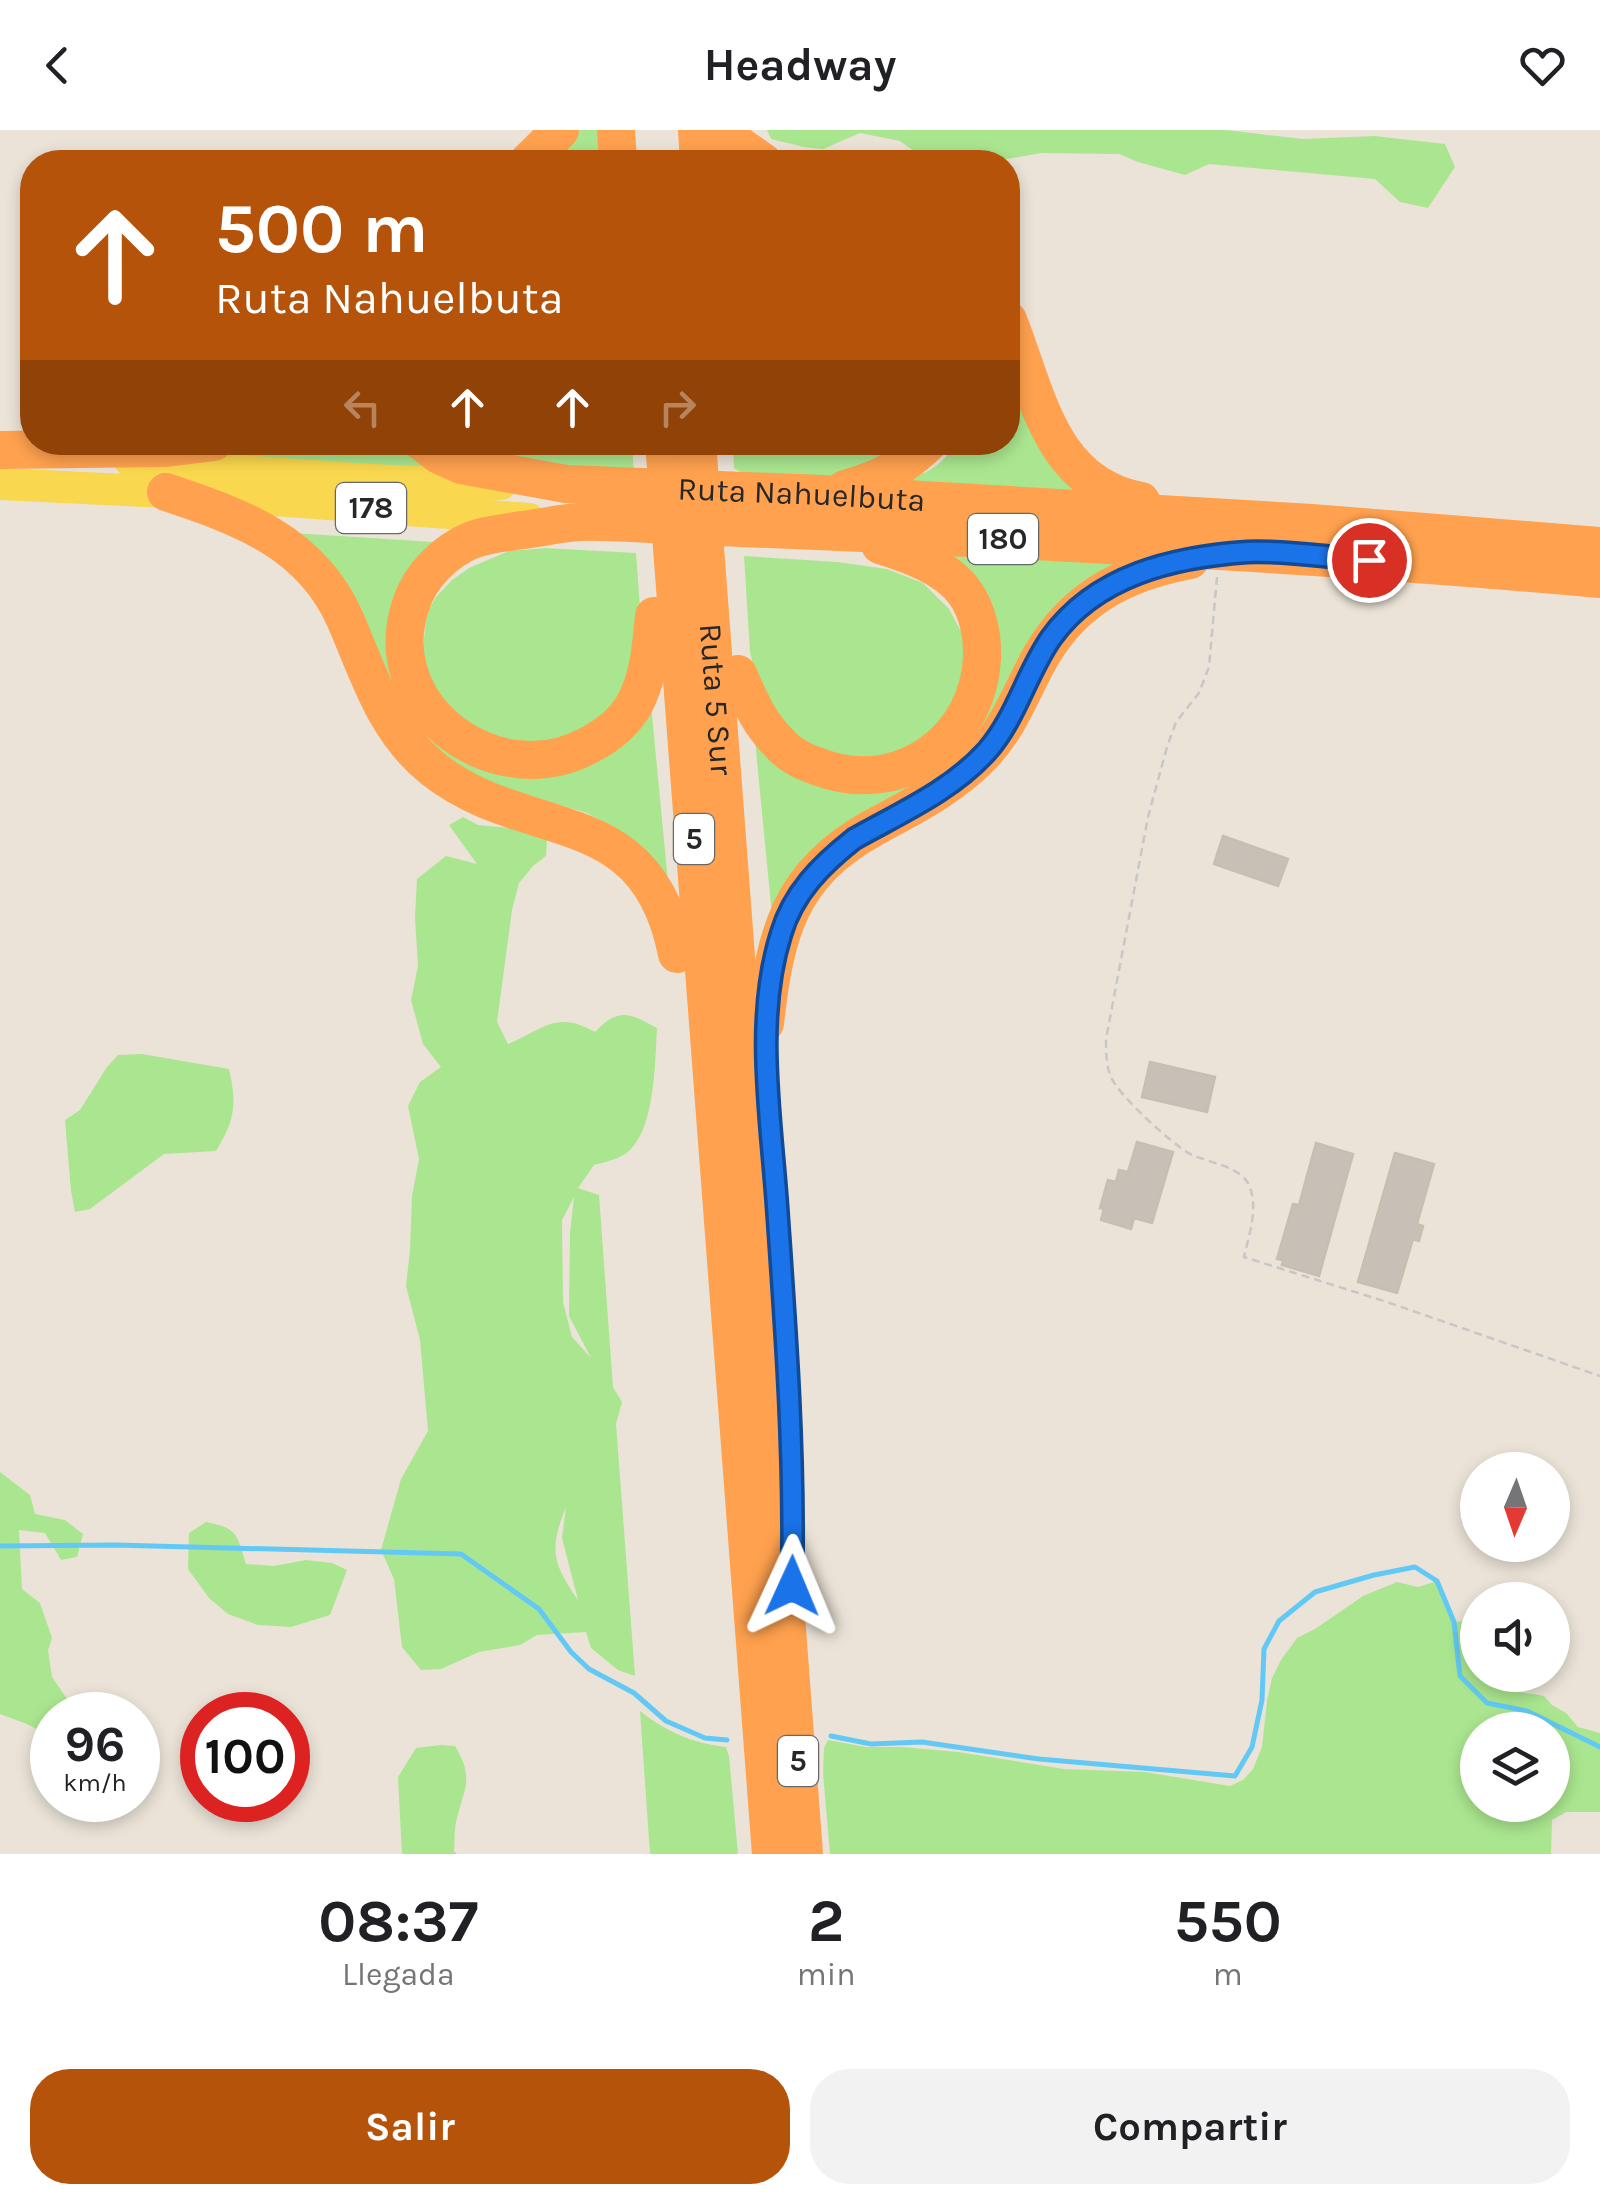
<!DOCTYPE html>
<html lang="es">
<style>
body{margin:0;font-family:Karla,sans-serif;background:#f2f2f2;color:#202124;height:100vh;display:flex;flex-direction:column;font-size:38px;white-space:nowrap}
*{box-sizing:border-box;margin:0}
p{font-size:32px;color:#757577}
.icon{flex:none;width:55px;height:55px;fill:none;stroke:currentColor;stroke-width:2;stroke-linecap:round;stroke-linejoin:round}
.map{position:relative;height:1724px;overflow:hidden}
.panel{display:flex;flex-direction:column;background:#fff;flex:1}
.panel>*{flex:none}
.banner{position:absolute;left:20px;top:20px;width:1000px;height:305px;border-radius:40px;box-shadow:0 5px 15px #0003;background:#b45309;color:#fff;overflow:hidden}
.needle{width:65px;rotate:182deg}
.controls{position:absolute;left:1460px;top:1322px;display:grid;gap:20px}
.controls a{display:grid;place-items:center;width:110px;height:110px;border-radius:50%;background:#fff;box-shadow:0 5px 15px #0003;font-size:50px}
.speed{position:absolute;left:30px;top:1562px;display:flex;gap:20px;font-size:50px;font-weight:700;text-align:center}
.speed>*{display:grid;place-content:center;width:130px;height:130px;border-radius:50%;background:#fff;box-shadow:0 5px 15px #0003;line-height:1}
.speed small{font-size:25px;font-weight:400}
.speed .limit{border:15px solid #d22;background:#fff;color:#111}
.pin{position:absolute;display:grid;place-items:center;width:85px;height:85px;color:#fff;margin:-42px;border:5px solid #fff;border-radius:50%;box-shadow:0 2px 10px #0007}
.me{position:absolute;width:110px;margin:-55px;rotate:1deg;stroke-linejoin:round;filter:drop-shadow(0 0 8px #0008)}
.turn{display:flex;align-items:center;gap:35px;height:210px;padding:0 30px;font-size:45px}
.turn .icon{width:130px;height:130px;stroke-width:2.5}
.turn b{display:block;font-size:70px;line-height:85px}
.lanes{display:flex;align-items:center;height:95px;padding:0 30px;background:#0003;justify-content:center;gap:50px;direction:ltr}
.lanes .off{opacity:.35}
.eta{display:flex;justify-content:space-evenly;align-items:center;height:170px;text-align:center}
.eta b{font-size:60px;font-weight:700;line-height:70px}
.primary-button{display:flex;gap:20px;margin-top:auto;padding:20px 30px}
.primary-button a{flex:1;height:115px;border-radius:40px;background:#b45309;color:#fff;font-size:40px;font-weight:700;line-height:115px;text-align:center}
.primary-button a+a{background:#f2f2f2;color:#202124}
header{display:flex;justify-content:space-between;align-items:center;height:130px;padding:0 30px;background:#fff;font-size:45px;font-weight:700}
.map>svg:first-child{display:block}
.green{fill:#aae68f;fill-rule:evenodd}
.lines{fill:none;stroke-linecap:round;stroke-linejoin:round}
.stream{stroke:#62c9f6;stroke-width:5}
.building{fill:#c6c0b7;stroke:#c6bfb1;stroke-width:2.5}
.path{stroke:#c7c7c7;stroke-width:2.5;stroke-dasharray:8 5;stroke-linecap:butt}
.primary{stroke:#f9d74e;stroke-width:32}
.highway{stroke:#ffa14e;stroke-width:38}
.route-casing{stroke:#114b97;stroke-width:25}
.route{stroke:#1a73e8;stroke-width:18}
.labels{text-anchor:middle;dominant-baseline:central;stroke-width:8;stroke-linejoin:round;paint-order:stroke}
.shield{fill:#fff;stroke:#686868;stroke-width:2.5}
.shield-label{font-size:30px;font-weight:bold;fill:#272727}
.street-label{font-size:32px;fill:#272727;stroke:#fff}
</style>
<header><svg class="icon" aria-label="back" viewBox="0 0 24 24"><path d="M15 5l-7 7 7 7"/></svg>Headway<svg class="icon" aria-label="heart" viewBox="0 0 24 24"><path d="M12 20l-8-8c-3-5 5-10 8-4 3-6 11-1 8 4z"/></svg></header>
<div class="map">
<svg width="1600" height="1724" viewBox="0 0 1600 1724">
<rect width="100%" height="100%" fill="#ebe3d7"/>
<path class="green" d="M576 0H611L613 32H547Z
M767 0H1226L1303 9 1375 6 1445 14 1455 37 1428 78 1400 72 1375 49 1209 34 1185 45 1138 32 1119 24 1041 23 990 32H937L925 29 900 11 860 3 823 19 804 17 771 9Z
M1008 226 1098 365 885 355C919 345 937 344 956 313L1008 312Z
M405 312 436 339 216 333 255 313Z
M437 313H632L634 343 574 344Z
M733 313H916L843 351 754 350 734 338Z
M292 403 434 412 395 523 507 641 650 564 668 752 626 706 608 694 587 683 517 662 464 642 420 608Z
M545 418 636 423 642 504 632 556 581 608 506 619 443 582 422 526 427 482 436 467 452 450 469 438 509 421Z
M944 422 1142 428 988 601 773 796 754 600 856 659 987 574Z
M744 426 837 432 887 439 923 453 949 479 963 505 969 524 961 569 909 626 823 627 779 592 755 543 750 522Z
M463 687 478 695 522 699 547 709 546 726 533 736 519 753 512 780 497 892 508 914C544 899 556 880 595 902 619 877 629 883 657 898 655 932 655 996 630 1020 621 1029 605 1032 594 1035L578 1058 599 1065 613 1257 622 1272 616 1294 635 1546 618 1540 591 1518 586 1502 537 1505 520 1515 479 1522 441 1539 421 1540 402 1517 394 1449 381 1420 401 1349 428 1301 420 1210 406 1156 410 1120 412 1066 419 1029 408 976 420 952 441 937 423 914 411 870 418 836 415 788 417 749 446 726 477 734 449 695ZM574 1067 570 1103 569 1186 591 1228 572 1207 563 1172 562 1090ZM566 1377 562 1408 578 1470C552 1433 549 1419 566 1377Z
M142 924 229 939C237 974 235 990 216 1021L164 1024 90 1079 75 1082 71 1061 65 990 80 980 107 937 118 925Z
M0 1342 30 1365 35 1384 65 1390 83 1404 77 1427 61 1430 45 1403 19 1400 22 1459 40 1473 52 1508 48 1520 52 1547 78 1585H52V1607L27 1594 0 1584Z
M206 1392C238 1398 237 1405 246 1434L274 1436 306 1430 332 1433 347 1440 330 1485 291 1497 258 1495 228 1484 209 1468 188 1439 189 1403Z
M1437 1451 1454 1492 1466 1491C1467 1511 1478 1526 1478 1545 1492 1545 1497 1553 1510 1559 1519 1563 1533 1564 1544 1566L1552 1575 1566 1583 1578 1597 1600 1603V1682H1566L1552 1690 1551 1724H830L823 1643 824 1618 828 1610 866 1617H902L958 1622 1064 1639 1145 1642 1230 1656 1243 1650 1253 1639 1262 1617 1267 1571 1272 1548 1281 1530 1297 1508 1315 1499 1363 1466 1397 1452 1418 1457ZM1552 1600V1675H1478V1600Z
M640 1581C667 1602 692 1613 726 1617L729 1626 738 1724H650Z
M441 1615 455 1616C474 1648 465 1656 457 1688 454 1698 455 1710 454 1721L457 1724H402L398 1647 416 1618Z"/>
<g class="lines">
<path class="stream" d="M0 1416 115 1415 461 1424 539 1479 571 1522 589 1539 634 1563 666 1591 705 1608 727 1610
M831 1606 871 1614 922 1612 1039 1629 1235 1646 1252 1617 1262 1570 1264 1519 1279 1491 1315 1462 1374 1445 1415 1437 1437 1451 1454 1492 1460 1546 1487 1573 1527 1581 1600 1617"/>
</g>
<path class="building" d="M1223 706 1288 729 1278 756 1214 734Z
M1150 932 1215 947 1207 982 1142 967Z
M1137 1012 1173 1022 1152 1093 1134 1088 1131 1099 1101 1090 1104 1079 1100 1078 1108 1050 1116 1052 1119 1040 1128 1042Z
M1316 1013 1353 1024 1319 1146 1282 1135 1283 1130 1277 1129 1293 1074 1299 1075Z
M1395 1023 1434 1034 1417 1094 1423 1096 1419 1111 1413 1109 1397 1163 1358 1152Z"/>
<g class="lines">
<path class="path" d="M1217 447 1209 537 1199 563 1176 592 1167 617 1148 687 1106 909C1106 922 1106 935 1111 947 1119 966 1172 1014 1190 1024 1209 1033 1242 1036 1250 1057 1258 1080 1249 1105 1244 1127L1387 1172 1600 1246"/>
<path class="primary" d="M131 332C254 342 378 353 501 354
M0 354 166 362 529 389"/>
<g class="highway">
<path d="M616 0 618 32"/>
<path d="M697 0 699 32"/>
<path d="M724 0 733 11 763 32"/>
<path d="M528 32 560 0"/>
<path d="M1008 190C1037 262 1049 354 1141 371"/>
<path id="s1" d="M422 312 439 325 461 335 566 354 823 364 1312 393 1600 416"/>
<path d="M664 312 771 1724"/>
<path id="s2" d="M697 312 804 1724"/>
<path d="M0 320 166 318 214 312"/>
<path d="M845 359C879 350 904 337 929 312"/>
<path d="M166 362C241 387 311 412 345 489 369 544 384 599 432 638 526 714 647 669 677 824"/>
<path d="M654 486C651 517 649 547 634 575 624 592 608 605 591 614 498 667 375 579 411 474 420 446 445 421 472 410 488 404 505 403 522 400 541 398 560 393 580 392 610 391 641 394 672 395 982 408 1291 421 1600 449"/>
<path d="M738 544C751 573 758 592 781 615 794 629 810 634 828 640 905 663 978 608 982 528 983 507 978 481 965 463 947 437 909 424 880 415"/>
<path d="M765 893C775 804 789 744 873 698 913 676 954 656 985 622 1008 597 1020 566 1035 537 1068 472 1120 443 1190 430"/>
</g>
</g>
<g class="lines">
<g class="route-casing">
<path id="route" d="M792 1456C795 1329 786 1203 777 1076 771 988 754 889 781 804 793 763 821 735 854 709 900 683 951 661 987 621 1016 588 1026 544 1051 508 1096 445 1174 427 1247 422 1283 420 1332 428 1369 430"/>
</g>
<use href="#route" class="route"/>
</g>
<g class="labels">
<g class="shield">
<rect x="336" y="353" width="70" height="50" rx="8"/>
<rect x="968" y="384" width="70" height="50" rx="8"/>
<rect x="674" y="684" width="40" height="50" rx="8"/>
<rect x="778" y="1606" width="40" height="50" rx="8"/>
</g>
<g class="shield-label">
<text x="371" y="378">178</text>
<text x="1003" y="409">180</text>
<text x="694" y="709">5</text>
<text x="798" y="1631">5</text>
</g>
<g class="street-label">
<text stroke="none"><textPath href="#s1" startOffset="388">Ruta Nahuelbuta</textPath></text>
<text stroke="none"><textPath href="#s2" startOffset="258">Ruta 5 Sur</textPath></text>
</g>
</g>
</svg>
<div class="controls">
<a><svg class="needle" viewBox="-14 -14 28 28"><path d="M0-13l5 13h-10z" fill="#e53935"/><path d="M0 13l5-13h-10z" fill="#757577"/></svg></a>
<a><svg class="icon" aria-label="sound" viewBox="0 0 24 24"><path d="M4 9h4l5-4v14l-5-4H4zM17 9q2 3 0 6"/></svg></a>
<a><svg class="icon" aria-label="layers" viewBox="0 0 24 24"><path d="M12 4l9 5-9 5-9-5zM3 14l9 5 9-5"/></svg></a>
</div>
<div class="speed"><div>96<small>km/h</small></div><div class="limit">100</div></div>
<div class="pin" style="left:1369px;top:430px;background:#d93025"><svg class="icon" aria-label="arrive" viewBox="0 0 24 24"><path d="M6 21V4h12l-3 4 3 4H6"/></svg></div>
<svg class="me" style="left:792px;top:1456px" viewBox="-20 -20 40 40"><path d="M0-17L14 15 0 8-14 15z" fill="#1a73e8" stroke="#fff" stroke-width="4"/></svg>
<div class="banner">
<div class="turn"><svg class="icon" aria-label="ahead" viewBox="0 0 24 24"><path d="M12 20V5M6 11l6-6 6 6"/></svg><div><b>500 m</b>Ruta Nahuelbuta</div></div>
<div class="lanes"><svg class="icon off" aria-label="left" viewBox="0 0 24 24"><path d="M17 20v-9H6M10 6l-5 5 5 5"/></svg><svg class="icon" aria-label="ahead" viewBox="0 0 24 24"><path d="M12 20V5M6 11l6-6 6 6"/></svg><svg class="icon" aria-label="ahead" viewBox="0 0 24 24"><path d="M12 20V5M6 11l6-6 6 6"/></svg><svg class="icon off" aria-label="right" viewBox="0 0 24 24"><path d="M7 20v-9h11M14 6l5 5-5 5"/></svg></div>
</div>
</div>
<section class="panel">
<div class="eta">
<div><b>08:37</b><p>Llegada</p></div>
<div><b>2</b><p>min</p></div>
<div><b>550</b><p>m</p></div>
</div>
<div class="primary-button"><a>Salir</a><a>Compartir</a></div>
</section>
